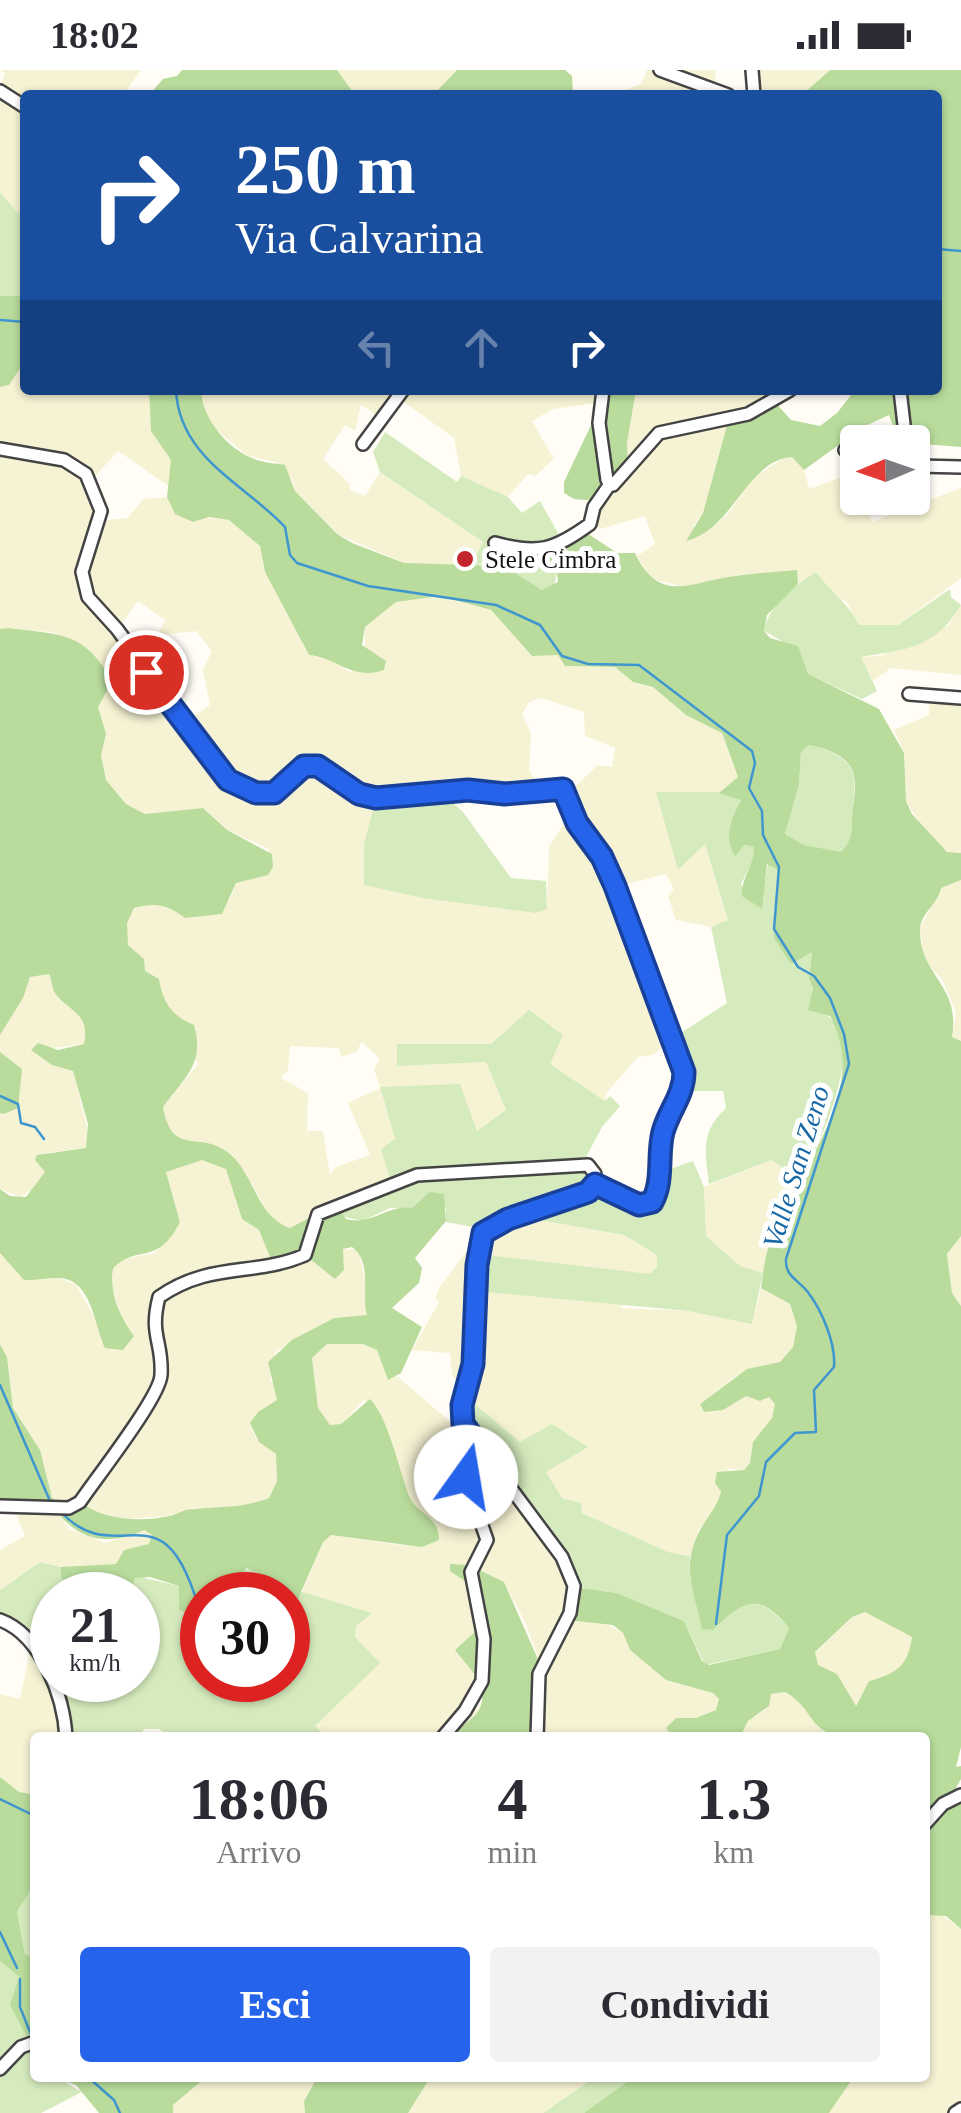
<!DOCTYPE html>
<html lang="it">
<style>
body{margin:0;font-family:Georgia,serif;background:#f2f2f3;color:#2b2b33;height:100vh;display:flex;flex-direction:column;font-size:38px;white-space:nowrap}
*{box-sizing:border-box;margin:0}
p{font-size:32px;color:#7c7c81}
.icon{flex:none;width:55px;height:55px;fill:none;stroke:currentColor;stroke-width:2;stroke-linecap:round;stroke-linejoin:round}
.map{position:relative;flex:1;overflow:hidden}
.panel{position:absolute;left:30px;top:1662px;width:900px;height:350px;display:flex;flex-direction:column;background:#fff;border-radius:10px;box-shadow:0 2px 8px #0004}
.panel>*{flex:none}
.banner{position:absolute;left:20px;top:20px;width:922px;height:305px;border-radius:10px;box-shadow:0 2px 8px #0004;background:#1a4fa0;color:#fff;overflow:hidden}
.needle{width:65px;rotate:268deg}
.tools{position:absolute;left:840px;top:355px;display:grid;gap:20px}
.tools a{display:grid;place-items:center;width:90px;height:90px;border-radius:10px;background:#fff;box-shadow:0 2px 8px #0004;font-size:50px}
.speed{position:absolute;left:30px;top:1502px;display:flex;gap:20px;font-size:50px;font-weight:700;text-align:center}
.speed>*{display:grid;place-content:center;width:130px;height:130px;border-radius:50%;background:#fff;box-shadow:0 2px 8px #0004;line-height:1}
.speed small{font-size:25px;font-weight:400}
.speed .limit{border:15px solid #d22;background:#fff;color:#111}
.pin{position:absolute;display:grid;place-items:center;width:85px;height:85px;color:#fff;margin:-42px;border:5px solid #fff;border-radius:50%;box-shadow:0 2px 10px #0007}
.me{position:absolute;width:110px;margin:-55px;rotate:13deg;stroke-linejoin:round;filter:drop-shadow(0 0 8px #0008)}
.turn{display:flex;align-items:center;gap:35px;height:210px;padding:0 50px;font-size:45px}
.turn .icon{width:130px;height:130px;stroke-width:2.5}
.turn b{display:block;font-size:70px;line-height:85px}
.lanes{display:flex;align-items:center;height:95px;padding:0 50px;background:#0003;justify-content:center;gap:50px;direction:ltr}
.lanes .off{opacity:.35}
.eta{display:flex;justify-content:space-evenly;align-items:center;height:170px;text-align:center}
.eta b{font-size:60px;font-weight:800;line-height:70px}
.primary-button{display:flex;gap:20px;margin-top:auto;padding:20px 50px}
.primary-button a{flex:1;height:115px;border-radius:10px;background:#2563eb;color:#fff;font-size:40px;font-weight:800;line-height:115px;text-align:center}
.primary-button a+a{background:#f2f2f3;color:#2b2b33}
.status{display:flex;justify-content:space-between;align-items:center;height:70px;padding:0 50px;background:#fff;direction:ltr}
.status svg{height:28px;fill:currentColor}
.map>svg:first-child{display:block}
.farmland{fill:#f6f3d4;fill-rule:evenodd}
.green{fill:#d5ebbd}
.forest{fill:#b9dc9c;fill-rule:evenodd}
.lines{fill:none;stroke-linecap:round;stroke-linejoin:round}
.stream{stroke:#3f96cf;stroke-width:2.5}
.minor-casing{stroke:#444;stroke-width:16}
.minor{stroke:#fff;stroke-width:11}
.route-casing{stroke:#184099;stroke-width:25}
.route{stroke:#2563eb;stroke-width:18}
.poi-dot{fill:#c4262e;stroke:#fff;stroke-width:4}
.labels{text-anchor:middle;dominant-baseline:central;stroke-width:10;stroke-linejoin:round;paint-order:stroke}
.poi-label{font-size:25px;fill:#111;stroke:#fff;text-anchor:start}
.water-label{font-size:28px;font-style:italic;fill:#1768a6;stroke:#fff}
</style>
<div class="status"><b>18:02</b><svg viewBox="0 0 49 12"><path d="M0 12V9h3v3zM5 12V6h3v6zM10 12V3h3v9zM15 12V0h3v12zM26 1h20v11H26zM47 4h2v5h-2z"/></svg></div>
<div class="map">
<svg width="961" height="2043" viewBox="0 0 961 2043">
<rect width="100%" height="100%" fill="#fffdf5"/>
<path class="farmland" d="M1 0H141L123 25H25V32L0 16 5 4Z
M337 0H457L433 25H355Z
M647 0H715L716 15 729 25H611L641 14Z
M754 0H830L802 25H781L753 20Z
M0 27 25 46V138L19 144 0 122Z
M25 291V320H149L151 361 172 390 170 417 118 381 91 411 100 451 127 448 144 429 167 427 175 444 229 450 260 476 265 502 309 585 336 591 349 602 386 591 365 580V557L396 532 428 524 491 540 532 586 558 585 565 596 615 597 633 612 653 617 686 645 721 662 738 707 733 713 719 723 657 722 679 799 705 773 728 851 711 857 676 850 668 826 674 819 666 804 615 817 673 968 653 985 638 987 607 1022 605 1031 550 994 491 974 398 975 397 996 486 992 506 1040 476 1062 380 1017 374 999 380 989 362 972 356 982 341 987 339 978 290 976 288 1000 281 1008 308 1023 307 1061H323L330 1105 336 1097 370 1085 348 1033 380 1018 395 1070 391 1112 291 1158 278 1154 266 1140 244 1100 205 1074 183 1072 166 1055 163 1037 198 994 162 927 159 909 145 901 144 889 128 875 126 853 134 838 151 833 170 836 185 848 230 830 236 813 268 804 269 779 227 760 203 738 145 744 126 734 106 710 101 685 106 665 98 637 112 612 89 579 52 562 0 559V317L9 315ZM138 531 165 550 158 565 196 561 212 581 203 600 210 635 186 652 118 559ZM541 628 584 642 585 666 615 678 612 697 598 695 568 723 572 741 549 777 547 839 376 728 532 723 536 710 529 701 531 664 522 644 529 632Z
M201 320H287L312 325 323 320H598L603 332 553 339 532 351 554 389 535 406 528 404 508 427 461 406 454 368 397 327 381 348 361 335 355 361 345 355 323 389 350 414V420L365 426 380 402 483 472 471 495 456 496 404 493 337 464 295 421 293 411 276 392 248 386 209 354 201 337Z
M636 320H788L726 359 703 443 694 455 698 468 728 444 752 409 785 387H792L804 400 809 419 852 403 858 428H863L872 452 961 418V508L898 555H858L847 532 830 522 816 503 798 514 737 505 690 518 651 509 637 486 655 474 645 446 600 459 594 452 596 431 628 397 627 373Z
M961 535V605L891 598 873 611 860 587 880 586 948 556Z
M929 629 961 631V783L948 782 927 764 906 731 904 683 894 660 929 645Z
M961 810V971L952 967 956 942 942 909 924 891 920 858 941 818Z
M33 903 49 904 57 926 79 942 87 957 84 974 53 978 52 995 73 1000 89 1066 86 1078 46 1083 45 1102 38 1116 20 1127 0 1119V1043L4 1044 22 999 0 982V964Z
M202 1090 226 1098 242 1149 259 1160 265 1171 344 1200 343 1179 358 1180 369 1226 368 1245 334 1248 275 1282 270 1309 277 1320V1330L250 1354 256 1368 276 1384 277 1411 269 1428 246 1437 193 1438 169 1446 124 1449 55 1439 69 1459 106 1473 144 1460 153 1465 150 1474 124 1480 116 1494 67 1498 40 1492 0 1520V1480L25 1466 13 1436 44 1410 36 1373 13 1338 7 1287 0 1274V1183L76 1215 99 1255 101 1272 134 1266 123 1252 112 1218 113 1199 124 1189 155 1183 180 1151 166 1102Z
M771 1090 799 1109 768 1177 763 1203 740 1196 706 1166 704 1117Z
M512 1145 624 1165 657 1185 658 1197 620 1238 689 1241 752 1254 761 1218 790 1234 797 1256 793 1277 781 1292 736 1306 700 1334 730 1332 746 1326 763 1330 769 1326 775 1334 772 1348 753 1372 751 1393 744 1400 728 1399 715 1441 700 1458 690 1486 668 1482 582 1443 581 1433 562 1428 545 1402 587 1376 557 1359 520 1373 465 1326 452 1305 450 1283 412 1280 439 1232 435 1229 439 1218 471 1175Z
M961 1166V1236L952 1223 947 1183Z
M327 1274H363L377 1280 388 1309 397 1306 455 1356 464 1353 603 1552 623 1563 630 1580 666 1610 713 1623 720 1630 717 1639 696 1648H676L667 1658 673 1667H542L540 1594 526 1554 504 1512 469 1495 477 1560 455 1580 468 1591 479 1613 476 1644 454 1667H327L315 1656 363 1579 355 1567 356 1556 302 1522 323 1471 331 1465 407 1476 417 1438 410 1429 382 1355 364 1330 341 1354 330 1355 318 1338 312 1288Z
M866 1542 912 1567 909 1587 895 1604 869 1611 855 1637 818 1595 815 1583 852 1547Z
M32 1572 65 1667 35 1668V1725L19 1722 0 1707V1624L20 1629Z
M785 1622 809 1639 818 1657 833 1667 740 1668 748 1651 765 1640 771 1624Z
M925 1833 961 1859V2037L952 2043H829L853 2008H925Z
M205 2008H317L304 2030 305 2043H173V2035Z
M430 2008H594L543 2043H408Z"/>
<path class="green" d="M0 122 18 143 25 138V226H0Z
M385 362 457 412 461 406 508 427 522 443 540 431 564 474 553 497 557 502 554 517 542 520 495 494 471 495 483 472 380 402 373 382Z
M816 502C832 524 847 531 859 555H898L950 519 951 527 961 535C935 579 906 579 861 587L877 621 862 629 807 604 787 574 764 561C769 535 794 516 816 502Z
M809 675C850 685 859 698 853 737 850 756 856 768 841 783L804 775 785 764 799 715 801 682Z
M440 721 463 742 511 808 546 811 547 839 536 843 423 828 364 815V774L376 728Z
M656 722H717L741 729C732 748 723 766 735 785L744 775 754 777V788L741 814 761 838 768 793 779 800V828L773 842 803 884 812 881 809 909 820 942C878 965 810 1093 792 1127L799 1108 771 1090 709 1114C705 1082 700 1062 726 1038L723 1021H682L673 968 727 933 711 857 728 850 705 774 678 800Z
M529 940 563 965 550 994 605 1031 610 1026 620 1036 602 1057 584 1091 592 1110 585 1120 652 1132 659 1103 693 1091 704 1117 706 1166 740 1196 763 1203 752 1254 688 1241 477 1221V1184L650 1204 657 1197V1185L624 1165 512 1145 484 1159 446 1152V1138L429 1122 412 1138H390L362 1151 342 1146 336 1134 391 1112 381 1079 395 1069 380 1017 460 1014 477 1061 506 1040 486 992 397 996V974H491Z
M465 1326 520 1372 552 1354 588 1377 546 1402 562 1428 581 1433 582 1443 668 1482 690 1486C688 1516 695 1536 713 1560 744 1528 758 1523 789 1558L780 1579 705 1595 684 1551 617 1523 574 1517 566 1499 464 1353Z
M40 1492 61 1497V1508L70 1525H52V1610H138V1525H131L135 1508 140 1507 179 1516V1540L195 1545 202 1562V1610H288V1532L302 1522 372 1543 356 1556 355 1567 380 1593 315 1656 327 1667H170L159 1659H144L139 1667H65L63 1649 32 1572 0 1552V1520Z
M253 1498 265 1506 268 1525H231L241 1501Z
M35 1813V1888L25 1884 17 1842Z
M0 1891 19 1907C24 1941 35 1975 35 2008H58L82 2022 41 2043H0Z
M594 2008H632L584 2043H543Z"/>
<path class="forest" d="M182 0H337L355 25H149L163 9 177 6Z
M457 0H565L572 6 573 25H433Z
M830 0H961V377L899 372 889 345 865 356 804 400 792 387C748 389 732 461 686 471L703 443 729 348 774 331 791 350 820 356 837 343 855 320H938V25H802Z
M0 226H25V291L9 315 0 317Z
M149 320H201C202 350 231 384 261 391 269 394 277 393 285 395L295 421 337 464 352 473 404 493 503 496 542 520 558 512 557 502 547 488 552 481 587 463 617 483H635C660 536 692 511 735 506 756 503 777 502 797 500L798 514 767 545 764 561 770 568 798 576 808 604 879 639 904 683 906 731 912 744 947 782 961 783V810L941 818C938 834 921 843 920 859 919 907 961 913 952 967L961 971V1166L947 1184 952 1223 961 1236V1677L956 1697 961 1696V1709L952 1725 961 1724V1859L946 1846 929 1845 925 1833V1668C896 1667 847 1676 823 1660 809 1651 807 1634 785 1622L771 1624 769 1636 748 1651 740 1667H673L666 1658 676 1648H696L716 1640 719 1629 713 1623 666 1610 630 1580 623 1563 613 1555 567 1550 574 1517 617 1523 684 1551 702 1591 709 1595 780 1579 789 1558C759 1522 744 1529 713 1560L702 1559C695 1523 681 1500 698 1464 705 1449 716 1440 721 1422L715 1413 717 1402 744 1400 750 1393 753 1372 772 1348 775 1334 769 1327 760 1331 746 1326 723 1340 704 1342 700 1334 747 1299 780 1292 793 1277 797 1256 790 1234 761 1218C763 1205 764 1192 768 1179 789 1106 874 1026 830 946L808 940 813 919 809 909 812 882 791 894 774 868 779 800 767 794 762 839 742 826C741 807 755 795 754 777L744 775 735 786C723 767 731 749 741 730L719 723 738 707 722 663 686 645 653 617 633 612 615 597 565 596 558 585 532 586 491 540 439 526 396 532 365 557 362 575 386 591 384 600C353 611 338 588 309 585L265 502 260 476 229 450 209 447 193 452 175 444 167 427 171 390 151 361ZM809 675C850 684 860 698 853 737 850 756 856 767 841 782L804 775 785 764 799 715 801 682ZM865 1542 912 1567C908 1596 896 1604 869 1611L856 1636 837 1604 818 1595 815 1582 852 1547Z
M598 320H636L627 373 628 397 596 431 574 429 564 423V412L602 332Z
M9 558C60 565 86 561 112 612L98 637 106 664 101 685 106 710 126 734 145 744 203 738 227 760 272 784 273 797 268 805 236 813 222 844 185 848C168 835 156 832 134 838L127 853 128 875 144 889 145 901 159 909C163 933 171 945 194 955 205 994 185 1007 163 1037 172 1087 198 1061 226 1081 255 1101 254 1145 290 1158L336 1134 346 1149C372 1156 388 1134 412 1138L429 1122 444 1124 446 1151 415 1188 422 1198 419 1213 392 1238 422 1257 401 1303 388 1310 377 1280 363 1274H327L312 1288 318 1338 330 1355 341 1354 370 1329C388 1347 399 1399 409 1426 416 1444 439 1445 439 1470L422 1477 331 1465 323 1472 298 1529 288 1532V1525H268L265 1506 247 1498 235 1510 231 1525H202V1562L195 1545 179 1540V1516L150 1507 135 1508 131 1525H70L61 1507V1497L116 1494 124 1480 149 1474 152 1465 144 1460C107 1477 78 1471 54 1438L0 1436V1274L7 1287 13 1338 40 1380 52 1428 69 1438 80 1432C105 1451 140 1452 170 1446 177 1444 185 1439 193 1439 221 1436 241 1439 269 1428L277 1411 276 1384 259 1372 250 1353 258 1342 277 1330 268 1292 292 1270 334 1248 367 1245C361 1226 373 1192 352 1177L343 1179 344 1200 335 1209 305 1185 273 1194 259 1160 242 1149 226 1099 202 1090 166 1102 180 1152C157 1198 136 1173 113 1199 109 1223 120 1247 134 1266L123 1280 105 1278C95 1258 93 1217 66 1209 53 1206 37 1211 24 1210L0 1183V1119L10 1126 26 1127 45 1102 35 1090 37 1085 86 1078 88 1054 73 1001 52 995 31 980 38 973 58 980 84 974C89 946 76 945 58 927 51 920 53 912 49 904L30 907 23 928 0 965V559Z
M0 982 22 999 18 1038 4 1044 0 1043Z
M450 1494 469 1495 504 1512 540 1594 542 1667H454C459 1657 468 1653 476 1644 495 1620 467 1596 455 1580L477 1560 474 1517 450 1501Z
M0 1707 19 1722 35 1725V1813L17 1842 25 1884 35 1888V1982L10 1935 19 1907 0 1891Z
M58 2008 128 2011 205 2008 173 2035V2043H99L76 2015Z
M317 2008H430L408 2043H305L304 2031Z
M632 2008H853L829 2043H584Z"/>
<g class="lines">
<path class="stream" d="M938 179 961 181
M0 250 25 252
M176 320C179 388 245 414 285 457L290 485 297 493 368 516 496 535 540 555 562 586 588 594 639 595 752 681 755 693 749 718 762 741 763 765 779 797 774 859 798 897 814 906 830 928 844 964 849 994 786 1189C785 1206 797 1209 807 1221 822 1240 836 1274 834 1297L814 1320 816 1362 795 1363 766 1392 759 1426 727 1465 716 1554
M0 1026 18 1034 21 1053 35 1057 44 1069
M0 1315 50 1431
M61 1442C120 1505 165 1405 202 1550
M0 1729 35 1746
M0 1862 17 1898
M20 1909V1937L32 1967
M89 2008 114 2030 120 2043"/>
<g class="minor-casing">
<path id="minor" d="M660 0 728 25
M752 0 754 25
M0 21 25 37
M603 320 599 353 607 410 613 415 659 363 748 344 790 320
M900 320 906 372
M363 374 403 320
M0 379 64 390 86 404 101 441 82 502 88 527 117 559 228 710 257 723H275L304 696H318L359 724 376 728 459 720 505 724 563 719 577 753 603 787 684 1002C684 1025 669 1040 663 1062 657 1085 664 1111 652 1132L639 1135 595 1114
M845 380 858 378
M912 388 918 396 961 397
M495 473C538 485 554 480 590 454L594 437 610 414
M909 624 961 628
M0 1436 69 1438 80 1432C97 1407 160 1327 161 1305 163 1271 149 1266 159 1227 211 1191 254 1207 305 1185L318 1144 417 1105 588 1095 595 1104 594 1116 588 1122 508 1149 483 1163 478 1176 473 1295 462 1335 463 1354 562 1487 574 1516 570 1543 539 1604 537 1668
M0 1550C41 1565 64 1626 66 1668
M442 1668 465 1641 482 1611 484 1569 471 1502 487 1470 465 1407 466 1399 485 1384
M925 1754 943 1734 961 1725
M0 1999 21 1977 35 1972
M955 2043 961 2039"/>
</g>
<use href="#minor" class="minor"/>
</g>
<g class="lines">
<g class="route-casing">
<path id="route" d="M146 602 228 710 256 723H274L304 696H318L359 724 376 728 468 720 505 724 563 719 577 753 602 787 615 816 684 1002C684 1025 669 1040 663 1062 657 1085 664 1111 652 1132L639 1135 595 1114 588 1122 508 1149 483 1163 477 1195 473 1294 462 1335 463 1354 485 1384 466 1399V1407"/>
</g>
<use href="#route" class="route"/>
</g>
<circle class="poi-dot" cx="465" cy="489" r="10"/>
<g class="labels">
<g class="poi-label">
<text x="485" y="489">Stele Cimbra</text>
</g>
<g class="water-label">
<text transform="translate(796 1097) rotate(-73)">Valle San Zeno</text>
</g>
</g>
</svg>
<div class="tools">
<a><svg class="needle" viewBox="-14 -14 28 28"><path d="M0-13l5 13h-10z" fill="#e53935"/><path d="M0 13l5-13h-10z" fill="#7c7c81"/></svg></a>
</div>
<div class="speed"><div>21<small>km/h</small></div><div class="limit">30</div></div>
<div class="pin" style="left:146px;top:602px;background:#d93025"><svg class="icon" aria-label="arrive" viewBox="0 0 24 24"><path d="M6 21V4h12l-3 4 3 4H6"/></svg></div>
<svg class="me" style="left:466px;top:1407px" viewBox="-20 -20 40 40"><circle r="19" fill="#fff"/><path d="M0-13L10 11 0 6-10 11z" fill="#2563eb"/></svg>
<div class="banner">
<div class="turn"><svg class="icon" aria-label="right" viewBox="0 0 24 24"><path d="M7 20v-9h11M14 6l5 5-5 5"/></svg><div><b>250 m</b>Via Calvarina</div></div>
<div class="lanes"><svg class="icon off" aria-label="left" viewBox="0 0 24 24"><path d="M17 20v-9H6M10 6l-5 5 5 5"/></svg><svg class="icon off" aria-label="ahead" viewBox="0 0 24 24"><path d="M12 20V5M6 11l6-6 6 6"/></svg><svg class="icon" aria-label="right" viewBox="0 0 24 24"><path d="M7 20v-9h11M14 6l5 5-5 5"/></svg></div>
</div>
<section class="panel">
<div class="eta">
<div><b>18:06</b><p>Arrivo</p></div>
<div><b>4</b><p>min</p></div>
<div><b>1.3</b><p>km</p></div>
</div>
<div class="primary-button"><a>Esci</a><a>Condividi</a></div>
</section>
</div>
